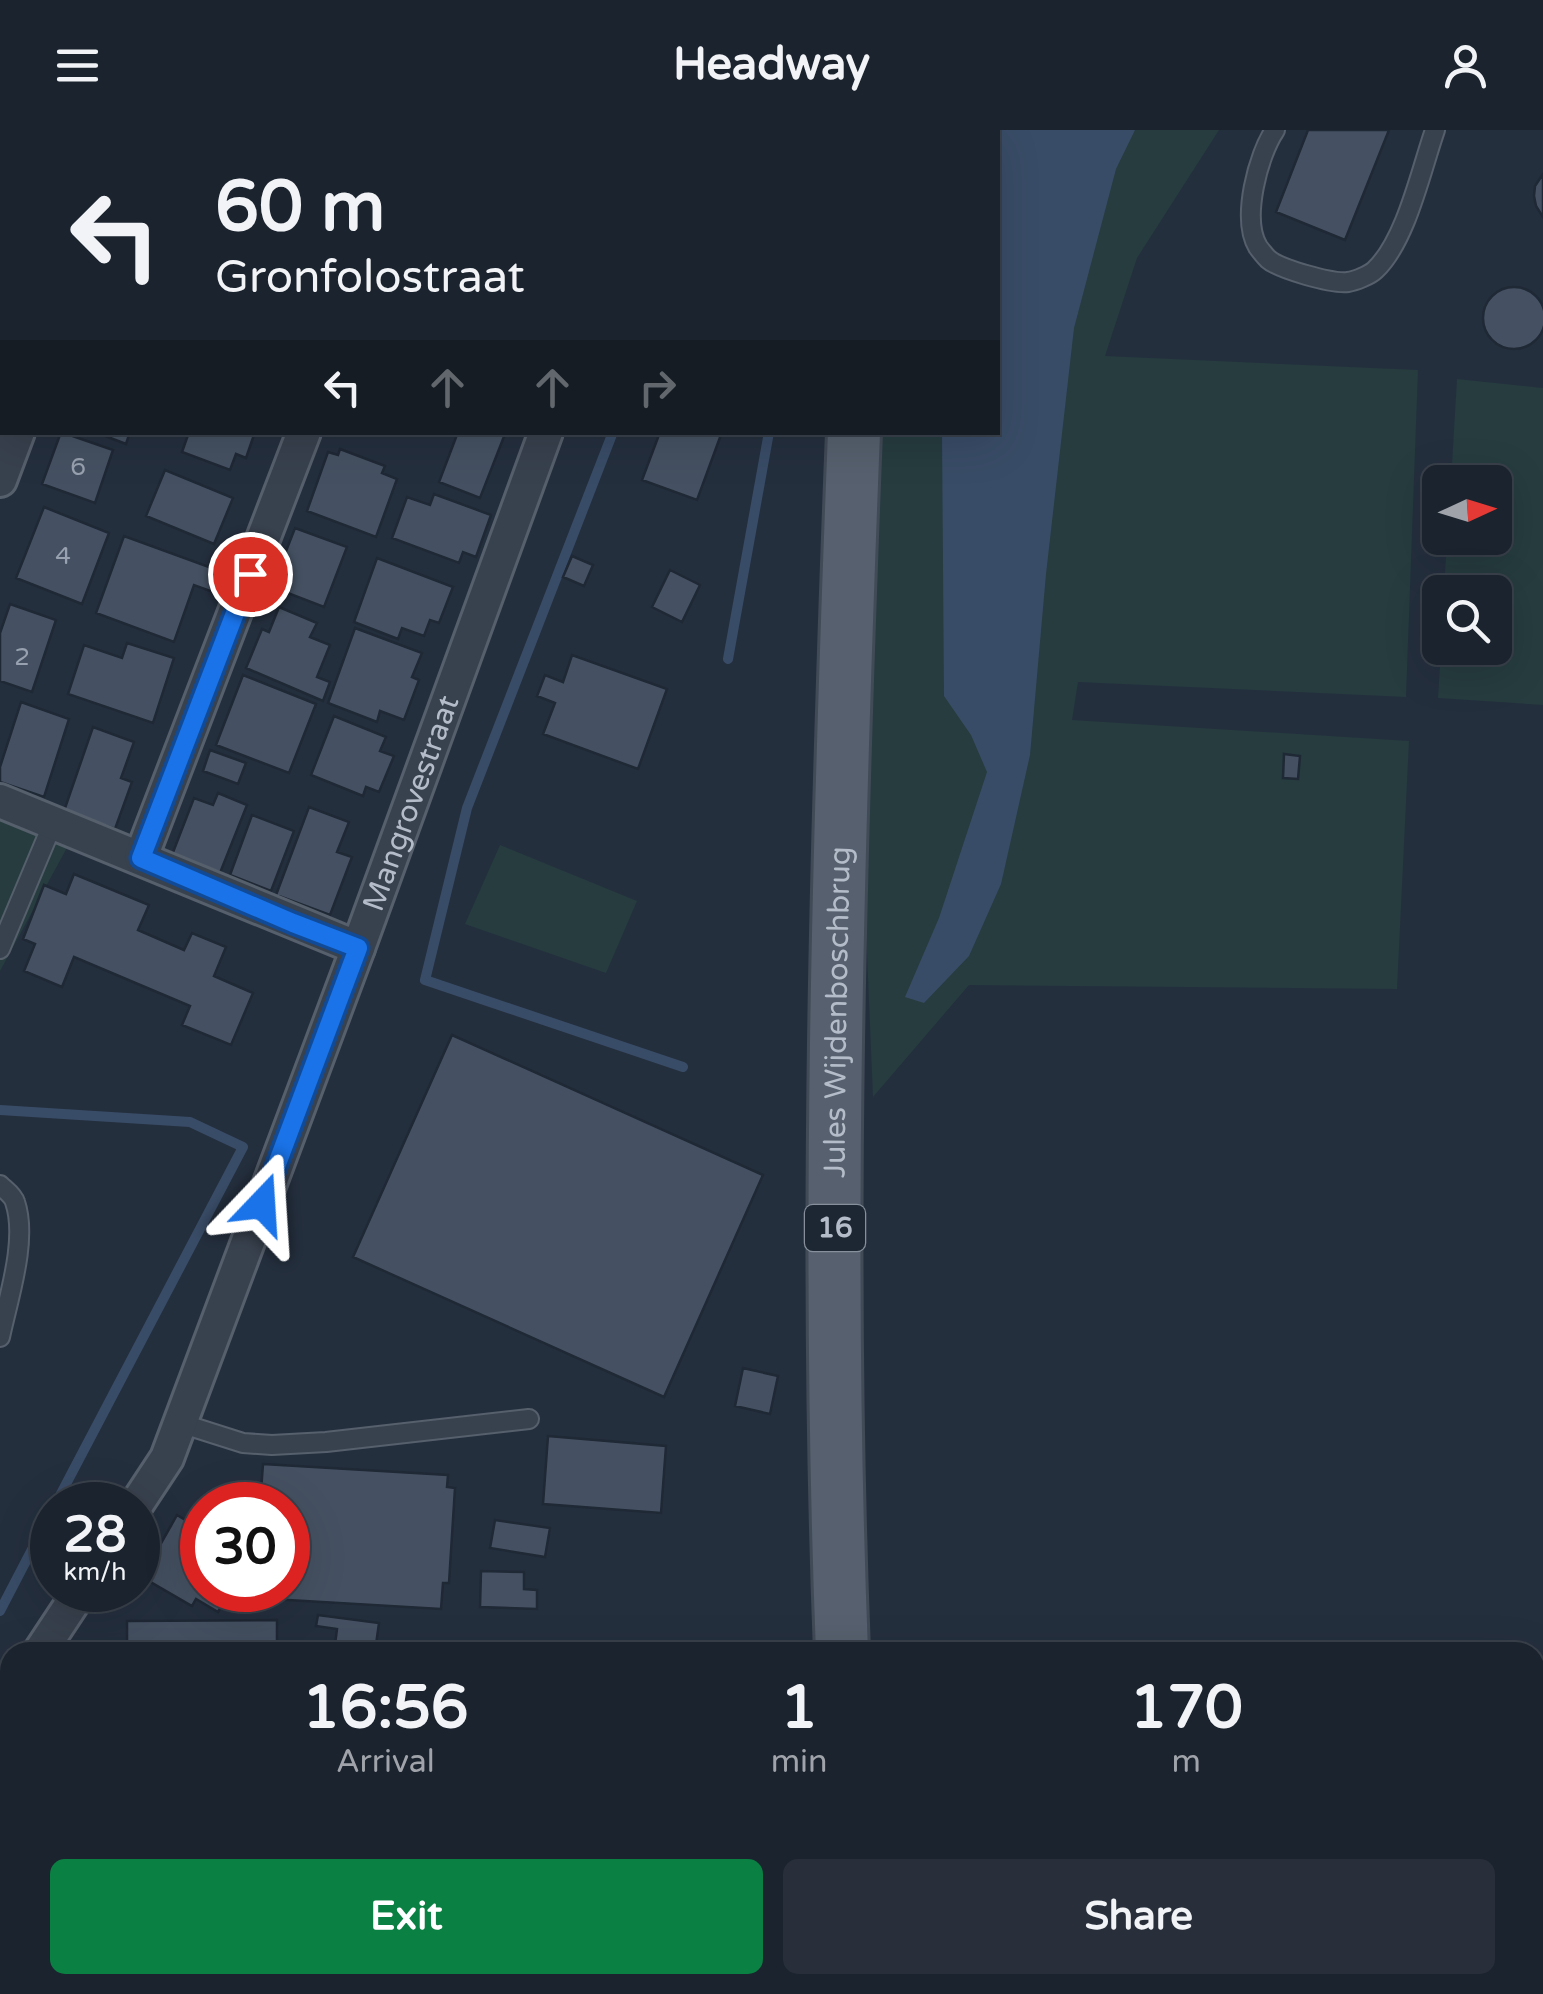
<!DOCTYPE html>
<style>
body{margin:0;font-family:"Varela Round",sans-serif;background:#282f3a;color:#f1f3f6;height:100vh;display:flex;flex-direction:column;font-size:38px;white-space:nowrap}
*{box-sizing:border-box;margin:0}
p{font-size:32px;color:#a0a4aa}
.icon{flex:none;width:55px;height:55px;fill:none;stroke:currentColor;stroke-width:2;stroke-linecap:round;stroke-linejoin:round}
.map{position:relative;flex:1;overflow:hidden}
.sheet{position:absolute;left:0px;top:1512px;width:1545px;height:352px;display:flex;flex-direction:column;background:#1b232e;border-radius:30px 30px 0 0;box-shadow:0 10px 40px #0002,0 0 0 2px #39404a}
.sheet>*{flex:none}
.hud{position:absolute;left:0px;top:0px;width:1000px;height:305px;box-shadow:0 10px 40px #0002,0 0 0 2px #39404a;background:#1b232e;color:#f1f3f6;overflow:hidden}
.needle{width:65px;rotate:86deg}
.buttons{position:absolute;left:1422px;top:335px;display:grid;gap:20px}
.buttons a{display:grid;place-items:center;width:90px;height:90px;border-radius:15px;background:#1b232e;box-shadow:0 10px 40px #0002,0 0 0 2px #39404a;font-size:50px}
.speed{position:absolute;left:30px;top:1352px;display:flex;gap:20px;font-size:50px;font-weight:700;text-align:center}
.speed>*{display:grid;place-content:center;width:130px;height:130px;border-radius:50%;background:#1b232e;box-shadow:0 10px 40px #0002,0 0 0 2px #39404a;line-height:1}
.speed small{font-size:25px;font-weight:400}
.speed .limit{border:15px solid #d22;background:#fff;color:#111}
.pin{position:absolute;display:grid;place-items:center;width:85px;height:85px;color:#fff;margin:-42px;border:5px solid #fff;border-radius:50%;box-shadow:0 2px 10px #0007}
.me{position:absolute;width:110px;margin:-55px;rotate:20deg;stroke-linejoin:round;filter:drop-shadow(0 0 8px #0008)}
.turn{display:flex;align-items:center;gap:35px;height:210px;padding:0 50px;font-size:45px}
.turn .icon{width:130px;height:130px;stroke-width:2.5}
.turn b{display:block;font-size:70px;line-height:85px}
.lanes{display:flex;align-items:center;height:95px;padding:0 50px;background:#0003;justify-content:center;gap:50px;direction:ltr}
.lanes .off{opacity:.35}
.eta{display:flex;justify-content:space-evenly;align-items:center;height:170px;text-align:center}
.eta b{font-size:60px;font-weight:800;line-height:70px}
.primary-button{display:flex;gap:20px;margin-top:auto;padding:20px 50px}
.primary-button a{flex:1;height:115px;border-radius:15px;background:#0b8043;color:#fff;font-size:40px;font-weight:800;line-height:115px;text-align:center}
.primary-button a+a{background:#282f3a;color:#f1f3f6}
header{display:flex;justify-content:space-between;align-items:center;height:130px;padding:0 50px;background:#1b232e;font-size:45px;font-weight:800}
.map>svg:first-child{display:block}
.green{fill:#263c3f}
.water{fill:#394c67}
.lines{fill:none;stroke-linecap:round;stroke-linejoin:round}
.stream{stroke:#394c67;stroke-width:10}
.building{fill:#455162;stroke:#1f2835;stroke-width:2.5}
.lane-casing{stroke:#565f6c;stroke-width:22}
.street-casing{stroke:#565f6c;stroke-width:38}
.primary-casing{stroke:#414a57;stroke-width:58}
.lane{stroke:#38414e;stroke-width:18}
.street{stroke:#38414e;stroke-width:32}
.primary{stroke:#56606e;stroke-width:52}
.route-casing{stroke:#114b97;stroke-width:25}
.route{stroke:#1a73e8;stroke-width:18}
.labels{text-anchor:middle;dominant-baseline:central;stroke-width:8;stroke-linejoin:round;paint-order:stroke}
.number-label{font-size:25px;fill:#98a1af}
.shield{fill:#1d2633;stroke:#878f9c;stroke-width:2.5}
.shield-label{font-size:28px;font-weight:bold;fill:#b4bcc9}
.street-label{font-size:30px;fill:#b4bcc9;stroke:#1d2633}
</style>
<header><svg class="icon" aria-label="menu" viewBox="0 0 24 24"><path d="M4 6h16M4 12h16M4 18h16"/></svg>Headway<svg class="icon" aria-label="person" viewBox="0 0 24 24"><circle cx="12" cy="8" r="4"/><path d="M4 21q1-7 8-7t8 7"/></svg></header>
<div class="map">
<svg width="1543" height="1864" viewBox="0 0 1543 1864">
<rect width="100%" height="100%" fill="#242f3e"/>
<path class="green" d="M965 0H1219L1137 128 1105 226 1418 240 1406 567 1078 552 1072 590 1409 611 1397 859 969 855 873 967 856 561 872 303 998 302V2H964Z
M1457 249 1543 258V575L1438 568 1441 518H1495V462H1444L1447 408H1495V352H1451Z
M0 685 69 714 0 841Z
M500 715 637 771 606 843 465 794Z"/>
<path class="water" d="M999 0H1135L1116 39 1074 198 1046 444 1030 625 1001 754 969 826 924 873 905 867 939 788 987 642 971 605 944 566 942 303 998 302Z"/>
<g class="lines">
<path class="stream" d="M613 302 467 678 425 850 683 937
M728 529 769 302
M0 980 190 992 243 1017 55 1375
M0 1481 52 1381"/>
</g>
<path class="building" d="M0 0H38V2H2L0 26Z
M46 0H111L110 2H45Z
M171 0H234L233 2H171Z
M244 0H306L305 2H243Z
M716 0H763L762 2H715Z
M1308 0H1389L1345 110 1276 82Z
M1543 44V87L1536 76 1534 66 1535 56Z
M0 144 2 145V215H0Z
M1483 188a31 31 0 1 1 62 0a31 31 0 1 1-62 0Z
M61 302 113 320 95 373 42 354Z
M95 302H130L126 314Z
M189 302H255L246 328 236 324 230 340 182 322Z
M458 302 505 304 480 368 439 352Z
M660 302H722L697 370 642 350Z
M340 319 385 336 382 343 397 349 376 407 307 381 328 322 338 325Z
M165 340 233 368 214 414 146 386Z
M434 364 491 385 476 427 463 422 459 433 392 408 407 367 430 375Z
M44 377 109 403 82 474 16 448Z
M295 398 347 417 324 477 272 457Z
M124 406 220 441 213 462 194 455 174 512 96 483Z
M572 426 593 435 584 456 563 447Z
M377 428 453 457 439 493 430 490 424 506 402 498 398 509 354 492Z
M670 440 700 455 682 492 652 477Z
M10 474 56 490 32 562 0 551V503Z
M279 477 317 493 310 507 330 515 317 547 330 552 323 571 246 538 262 499 269 502Z
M355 498 422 523 412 547 419 550 404 590 380 581 377 592 328 573Z
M127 513 174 528 153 593 68 564 84 515 122 528Z
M572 525 667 559 638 639 543 604 555 573 537 566 545 545 563 552Z
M243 545 316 574 289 643 216 615Z
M21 572 69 589 44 667 0 652V637Z
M334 586 386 607 380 621 394 626 379 662 366 657 363 666 311 645Z
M93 597 134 612 121 648 132 652 115 699 64 681Z
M210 620 246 633 238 654 203 641Z
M1284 624 1300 626 1298 649 1283 648Z
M218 663 247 675 218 748 170 730 194 668 213 675Z
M309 677 349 692 337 722 352 727 330 785 276 765Z
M252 685 294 701 271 761 230 745Z
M74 744 149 775 138 800 184 820 192 803 226 817 214 846 253 863 231 915 182 895 190 876 74 827 62 857 24 841 35 814 23 809 44 755 66 764Z
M452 905 763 1045 664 1267 353 1127Z
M743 1238 778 1246 770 1284 735 1276Z
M548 1306 666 1316 661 1383 543 1374Z
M263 1334 448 1345 447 1357 455 1358 449 1453H443L441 1479 254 1468 255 1460H288V1375H260Z
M177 1385 202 1400V1460H231L218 1482 196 1469 192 1476 142 1447Z
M495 1390 550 1398 545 1427 490 1418Z
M481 1441 524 1442V1459L537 1460V1479L480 1477Z
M318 1485 379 1493 375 1522H334L337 1499 316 1496Z
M277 1490V1522H127V1491Z
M53 1855H125V1864H53Z
M367 1855H453V1863L367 1864Z"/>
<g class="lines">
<g class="lane-casing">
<path id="lane" d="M1275 0C1258 25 1241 89 1258 117 1261 121 1264 125 1268 129 1279 139 1332 154 1348 152 1355 151 1370 145 1375 140 1406 111 1421 40 1435 0
M0 819 53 693
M0 1055C5 1060 13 1065 15 1072 28 1110 8 1169 0 1207
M180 1293 243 1313 272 1315 326 1312 529 1289
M24 1864 25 1855"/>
</g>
<g class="street-casing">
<g id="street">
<path d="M408 0 414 2"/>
<path d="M607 0 614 2"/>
<path d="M132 2 133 0"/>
<path d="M656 2 657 0"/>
<path d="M0 350 18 302"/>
<path d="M0 671 358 818"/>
<path d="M141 727 304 302"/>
<path id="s1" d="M136 1375 167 1328 358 818 546 302"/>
<path d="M40 1522 81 1460"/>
<path d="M0 1574 10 1562"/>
</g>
</g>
<g class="primary-casing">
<g id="primary">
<path d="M926 2 927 0"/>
<path id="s2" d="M842 1522C826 1116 838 709 854 302"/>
<path d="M856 1855V1864"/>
</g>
</g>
<use href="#lane" class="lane"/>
<use href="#street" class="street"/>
<use href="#primary" class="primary"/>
</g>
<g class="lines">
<g class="route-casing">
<path id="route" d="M250 444 141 728 293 793 358 818 262 1074"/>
</g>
<use href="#route" class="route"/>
</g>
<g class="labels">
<g class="number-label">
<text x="78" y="337">6</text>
<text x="63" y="426">4</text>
<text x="22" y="527">2</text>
</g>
<rect class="shield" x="805" y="1075" width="60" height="46" rx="8"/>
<g class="shield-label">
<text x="835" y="1098">16</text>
</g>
<g class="street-label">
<text stroke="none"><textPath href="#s1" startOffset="755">Mangrovestraat</textPath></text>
<text stroke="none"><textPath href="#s2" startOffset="640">Jules Wijdenboschbrug</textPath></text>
</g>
</g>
</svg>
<div class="buttons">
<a><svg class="needle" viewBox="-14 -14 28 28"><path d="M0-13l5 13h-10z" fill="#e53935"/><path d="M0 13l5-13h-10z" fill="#a0a4aa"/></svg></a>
<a><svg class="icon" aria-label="search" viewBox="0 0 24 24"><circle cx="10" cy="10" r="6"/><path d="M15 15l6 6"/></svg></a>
</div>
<div class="speed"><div>28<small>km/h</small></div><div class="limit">30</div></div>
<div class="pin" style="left:250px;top:444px;background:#d93025"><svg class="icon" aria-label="arrive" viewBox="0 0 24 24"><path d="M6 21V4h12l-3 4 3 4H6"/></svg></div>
<svg class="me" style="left:262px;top:1074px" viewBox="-20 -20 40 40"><path d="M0-17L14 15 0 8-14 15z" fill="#1a73e8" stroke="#fff" stroke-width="4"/></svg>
<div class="hud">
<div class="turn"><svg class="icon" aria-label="left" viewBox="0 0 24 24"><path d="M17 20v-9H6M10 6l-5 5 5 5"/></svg><div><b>60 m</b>Gronfolostraat</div></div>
<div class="lanes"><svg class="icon" aria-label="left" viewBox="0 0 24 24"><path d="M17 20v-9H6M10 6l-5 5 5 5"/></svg><svg class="icon off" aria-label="ahead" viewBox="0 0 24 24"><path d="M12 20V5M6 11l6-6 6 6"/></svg><svg class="icon off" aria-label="ahead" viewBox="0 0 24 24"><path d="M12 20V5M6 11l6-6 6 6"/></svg><svg class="icon off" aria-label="right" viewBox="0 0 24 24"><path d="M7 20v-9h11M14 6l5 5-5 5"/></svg></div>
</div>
<section class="sheet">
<div class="eta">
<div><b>16:56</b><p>Arrival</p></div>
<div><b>1</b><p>min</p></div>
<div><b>170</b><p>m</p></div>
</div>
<div class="primary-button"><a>Exit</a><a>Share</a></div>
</section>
</div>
